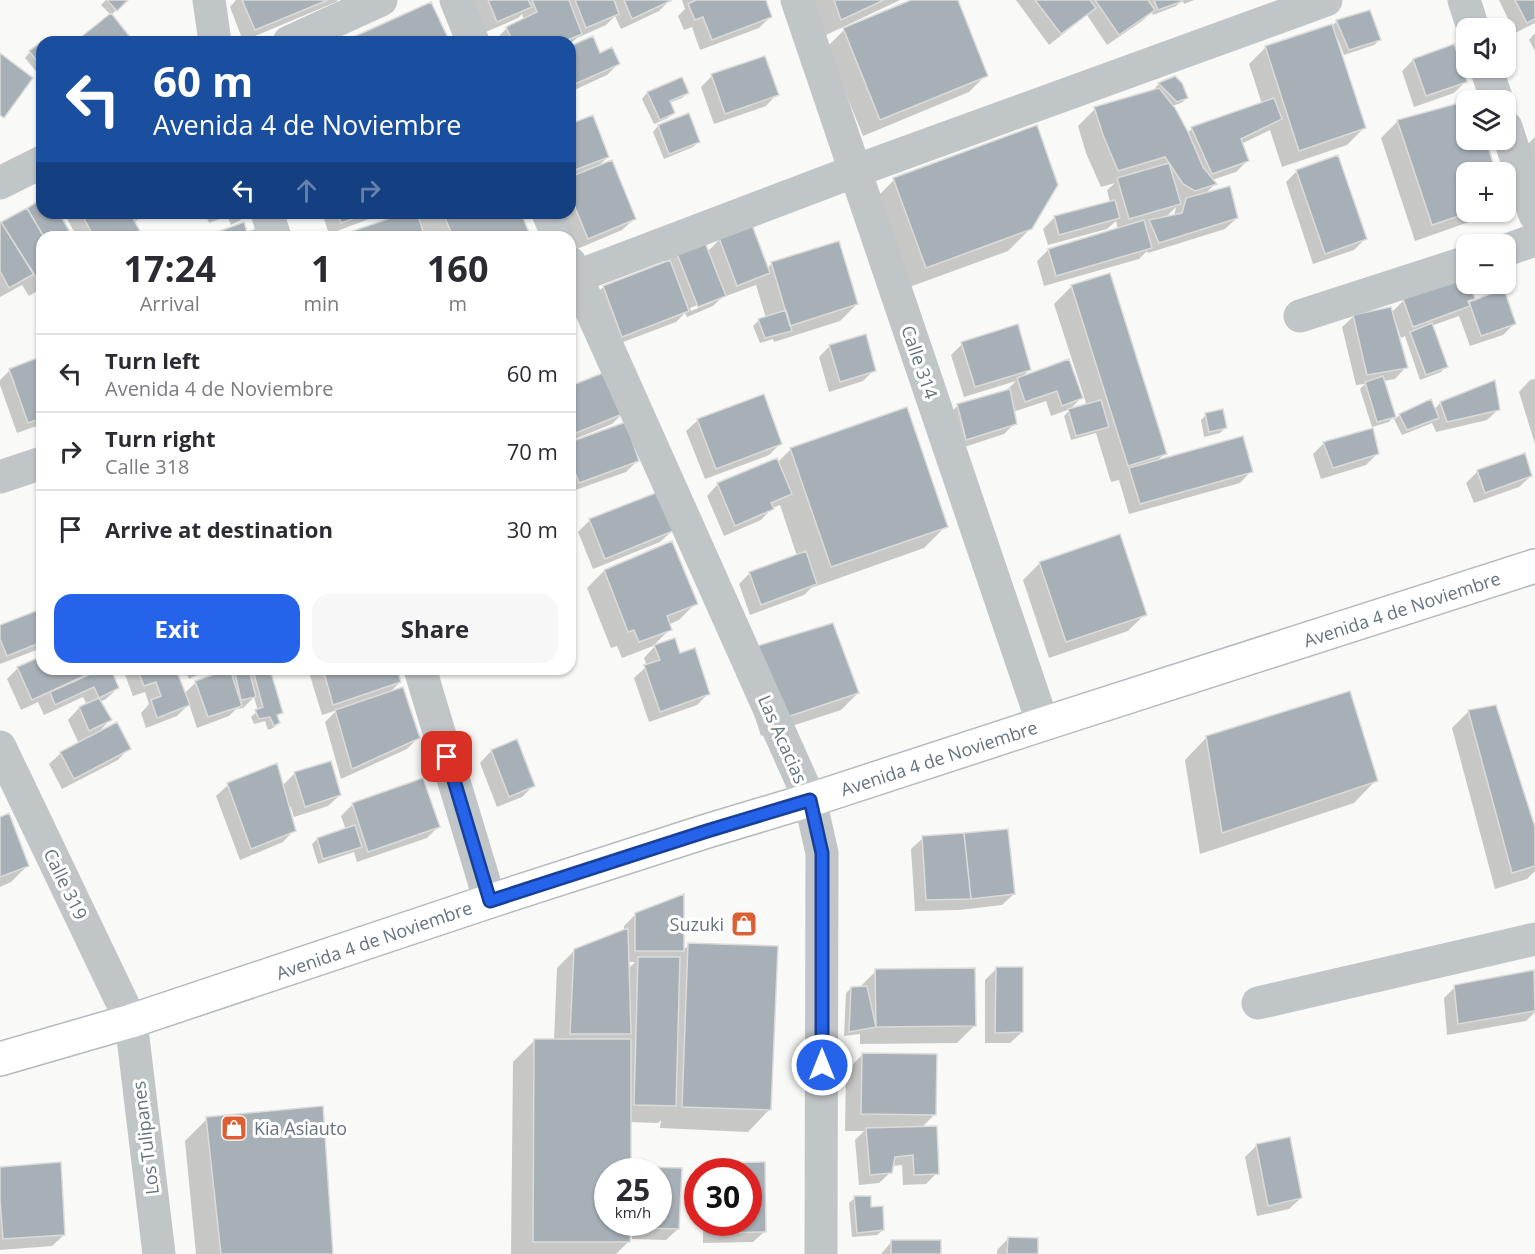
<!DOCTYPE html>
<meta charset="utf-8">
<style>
body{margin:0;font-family:"Open Sans",sans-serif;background:#f7f7f7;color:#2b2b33;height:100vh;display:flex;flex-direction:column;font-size:22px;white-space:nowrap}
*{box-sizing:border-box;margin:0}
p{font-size:20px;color:#7c7c81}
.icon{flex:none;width:33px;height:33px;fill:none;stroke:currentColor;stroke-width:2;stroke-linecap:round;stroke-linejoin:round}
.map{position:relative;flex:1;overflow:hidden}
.drawer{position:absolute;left:36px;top:231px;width:540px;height:444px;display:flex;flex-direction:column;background:#fff;border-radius:18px;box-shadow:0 2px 4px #0004}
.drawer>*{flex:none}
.top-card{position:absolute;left:36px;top:36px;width:540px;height:183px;border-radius:18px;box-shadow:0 2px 4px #0004;background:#1a4fa0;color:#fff;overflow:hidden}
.tools{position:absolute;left:1456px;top:18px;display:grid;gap:12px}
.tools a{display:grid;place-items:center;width:60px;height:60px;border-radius:12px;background:#fff;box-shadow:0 2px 4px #0004;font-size:30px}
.speed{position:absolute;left:594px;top:1158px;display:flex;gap:12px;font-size:30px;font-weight:700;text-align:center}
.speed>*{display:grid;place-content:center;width:78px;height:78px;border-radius:50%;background:#fff;box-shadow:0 2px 4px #0004;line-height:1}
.speed small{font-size:15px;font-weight:400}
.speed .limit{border:9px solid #d22;background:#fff;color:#111}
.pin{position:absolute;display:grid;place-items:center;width:51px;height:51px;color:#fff;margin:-26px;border-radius:12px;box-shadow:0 3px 9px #0006}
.me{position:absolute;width:66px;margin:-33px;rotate:0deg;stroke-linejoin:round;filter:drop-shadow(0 0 4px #0008)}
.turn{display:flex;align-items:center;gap:21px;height:126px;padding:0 18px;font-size:27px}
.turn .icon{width:78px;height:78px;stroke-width:2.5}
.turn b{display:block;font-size:42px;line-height:51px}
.lanes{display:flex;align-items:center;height:57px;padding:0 18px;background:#0003;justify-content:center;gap:30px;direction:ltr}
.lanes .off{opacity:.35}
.eta{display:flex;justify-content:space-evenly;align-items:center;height:102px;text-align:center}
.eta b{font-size:36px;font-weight:700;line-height:42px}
.action{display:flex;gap:12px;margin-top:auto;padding:12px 18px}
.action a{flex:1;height:69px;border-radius:18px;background:#2563eb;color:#fff;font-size:24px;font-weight:700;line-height:69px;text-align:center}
.action a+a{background:#f7f7f7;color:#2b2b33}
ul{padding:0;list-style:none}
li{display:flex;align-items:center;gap:18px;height:78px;padding:0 18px;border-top:2px solid #e1e1e2}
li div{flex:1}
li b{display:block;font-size:22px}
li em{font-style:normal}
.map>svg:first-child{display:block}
.shadow{fill:#0003;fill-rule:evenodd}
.building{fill:#a7b0b6;stroke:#dbdbd9;stroke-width:1.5}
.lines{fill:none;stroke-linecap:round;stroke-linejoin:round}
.major-casing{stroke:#b4b9bd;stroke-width:36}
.minor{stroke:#c0c5c8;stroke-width:33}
.major{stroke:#fff;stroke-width:33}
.route-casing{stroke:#184099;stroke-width:15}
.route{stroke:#2563eb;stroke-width:10}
.labels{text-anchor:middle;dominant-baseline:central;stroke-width:6;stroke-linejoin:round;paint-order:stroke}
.street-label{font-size:18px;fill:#657480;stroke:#fff}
.poi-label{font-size:18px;fill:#657480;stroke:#fff;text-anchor:end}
</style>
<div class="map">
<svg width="1535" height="1254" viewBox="0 0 1535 1254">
<rect width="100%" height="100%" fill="#f9f9f7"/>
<path class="shadow" d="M106 0H126L111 15 101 5Z
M236 0H338L336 2 243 41 230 7Z
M472 0H670L659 11 621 29 615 16 606 25 577 38 570 44V42H497L496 39 507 28 524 20 522 14 518 18 486 32Z
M682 0H764L770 17 759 28 700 50 692 27 684 30 678 16 685 9Z
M811 0H900L824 36Z
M915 0H956L986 75 969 92 863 136 827 47 844 30Z
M1016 0H1182L1176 6 1153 15 1152 12 1142 21 1107 45 1087 15 1049 45Z
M1182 0H1194L1184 4Z
M1499 0H1535V23L1515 33Z
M1337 21 1380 40 1374 45 1344 55 1338 39 1335 40 1364 128 1347 145 1282 167 1270 130 1241 144 1247 161 1236 172 1212 180 1215 184 1204 195 1237 218 1225 229 1148 253 1147 251 1139 259 1044 286 1037 261 1048 250 1118 230 1116 221 1107 229 1048 245 1043 229 1055 217 1110 202 1107 190 1115 183 1101 187 1086 153 1078 126 1095 109 1154 89 1159 84 1175 78 1187 98 1181 103 1172 106 1187 133 1192 129 1262 104 1249 64 1266 47 1331 27ZM1176 207 1174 216 1165 218Z
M1534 34H1535V51L1529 40Z
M42 46V74L40 76 25 58 30 52Z
M1453 46 1465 82 1454 93 1414 107 1402 71 1413 60Z
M570 48 618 64 607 75 570 92Z
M712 76 777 94 766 106 714 124 701 87Z
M681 79 687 93 682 98 669 103 673 113 668 118 654 124 642 99 647 93Z
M42 83V94L37 88Z
M1467 102V140H1485L1495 172H1467V212H1491L1486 216 1415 241 1381 138 1398 121Z
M688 115 699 142 693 147 664 159 653 132 658 126Z
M570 126 608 157 596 168 634 219 622 230 577 249 562 213H570Z
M1535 137V197L1523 149Z
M1297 171 1365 239 1354 250 1313 264 1286 182Z
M894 180 1031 228 1008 251 904 289 872 202Z
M42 200V213H57L71 237H42V288L29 296 22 285 0 297V225Z
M64 213H144L134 223 141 237H77Z
M209 213H244L245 216 239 221 231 225 227 216 209 223 206 216Z
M322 213H385L329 234Z
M409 213H519L529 237H343L345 235Z
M720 239 767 269 772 263 857 304 840 321 774 342 773 339 760 343 753 326 759 320 766 318 756 285 726 296 725 294 713 306 687 317 685 313 676 322 610 347 592 299 603 287 665 263 664 259 675 247 707 252ZM713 299V302L691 311 690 308Z
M1109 274 1165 453 1156 462 1251 471 1240 483 1129 514 1119 480 1111 482 1096 433 1071 440 1064 416 1069 411 1087 406 1054 304 1071 287Z
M1467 281 1475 302 1514 324 1503 335 1470 346 1459 316 1431 326 1446 366 1441 372 1420 380 1405 336 1401 338 1396 323 1394 324 1406 367 1395 379 1383 381 1395 419 1400 415 1434 410 1440 403 1494 382 1499 409 1487 420 1436 432 1432 423 1402 435 1393 417 1389 422 1372 427 1360 389 1365 384 1356 385 1342 327 1354 316 1391 313 1404 300Z
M962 344 1030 369 1021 378 1081 398 1070 409 1051 416 1046 401 1013 412 1015 423 1004 434 955 450 947 417 958 405 1007 390 1016 381 964 397 951 355Z
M830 346 874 370 863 381 829 392 819 357Z
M42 358V424L17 433 0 385V380L10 370Z
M1535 379V444L1519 392 1530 380Z
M570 388 623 413 612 424 575 439 576 441 637 461 626 472 570 492Z
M906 409 946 526 924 548 811 588 804 595 750 615 739 584 750 573 797 556 780 505 772 508 761 520 724 536 707 496 718 484 777 463 790 450Z
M1206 415 1225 428 1220 433 1204 437 1201 420Z
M698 420 781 443 769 455 705 479 686 431Z
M1324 443 1377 454 1366 465 1321 479 1313 454Z
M1478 471 1531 476 1519 487 1474 503 1466 483Z
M590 520 672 531 660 542 593 569 578 532Z
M672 543 696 603 679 620 668 625 670 629 653 646 622 658 617 646 611 648 587 588 604 571Z
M1040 563 1145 614 1128 631 1049 658 1023 580Z
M40 611 42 616V646L39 649 0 664V627Z
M655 646 679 655 709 693 697 705 649 722 634 678 647 666 644 658Z
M42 657V669H82L86 678 105 669H109L118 688 106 699 100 702 110 720 97 734 129 748 118 760 62 789 49 764 61 753 79 744 68 720 79 708 87 705 83 697 44 715 38 702 21 710 7 679 18 668Z
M738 665 858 693 841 710 761 736Z
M127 669H175L184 694 196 682 221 674 219 669H261L255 675 281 713 276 718 278 723 273 728 268 730 265 721 254 724 251 717 258 711 254 697 243 708 236 709 229 716 197 728 189 704 177 716 146 728 141 713 149 704 145 692 133 696 124 672Z
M184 669H209L189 679Z
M308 669H395L400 682 389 693 418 738 407 749 341 779 325 722 337 710 322 715Z
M1469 711 1535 832V871L1527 879 1495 889 1452 728Z
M1207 737 1376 780 1354 803 1200 854 1185 760Z
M516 741 533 786 522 797 497 807 480 763 491 751Z
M295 773 340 795 328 806 294 817 291 807 288 808 294 830 283 842 240 860 216 796 228 785 282 786Z
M353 804 438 827 427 838 357 862 354 852 318 864 312 844 317 839 346 830 341 816Z
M0 819 28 865 11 882 0 887Z
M923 838 1014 894 1002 905 959 910 915 911 911 849Z
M636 914 682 951 689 945 770 1109 748 1132 660 1128 661 1120 658 1123 629 1122 608 1172V1222L629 1241 616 1254H511L513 1062 535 1040H554L557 968 574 951 624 932V926ZM628 962H635L628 969Z
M997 968 1022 1032 1010 1043H985V980Z
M876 971 974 1026 957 1043 860 1044V1034L844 1036 846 993 851 988H859Z
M1533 972 1535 990V1012L1526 1021 1447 1035 1444 998 1455 987Z
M863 1054 934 1115 921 1128 937 1173 926 1184 903 1185 902 1165 892 1166 891 1172 879 1183 859 1185 855 1140 864 1131H845L846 1071Z
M207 1119 332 1254H196L185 1141Z
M1257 1145 1301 1198 1289 1209 1257 1216 1245 1157Z
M764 1163 765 1231 753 1242 703 1243V1222H748V1172H706L714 1164Z
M0 1168 64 1235 52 1246 0 1250Z
M646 1168 680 1170 678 1229 666 1240 632 1239 633 1222H658V1172H642Z
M855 1198 870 1209 883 1230 877 1235 852 1237 849 1203Z
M1008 1239 1036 1254H997V1250Z
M892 1241 940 1254H881Z"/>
<path class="building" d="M107 0H128L117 11Z
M242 0H328L255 30Z
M488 0H528L532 7 497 22Z
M532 0H569L582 34 563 42H513L506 27 537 12Z
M575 0H614L619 14 586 28Z
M624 0H672L632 19Z
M696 0H766L772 17 712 40 703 17 695 20 688 4Z
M834 0H884L841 20Z
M911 0H958L988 76 880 120 843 28Z
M1035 0H1090L1096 8 1061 34Z
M1095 0H1148L1155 10 1119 35Z
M1154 0H1183V1L1158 10Z
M1515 0H1535V19L1527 23Z
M431 2 450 42H352L351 38Z
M1370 10 1381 40 1349 50 1336 20Z
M111 13 134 42H85L81 37Z
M1332 24 1366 128 1299 151 1265 46Z
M593 36 600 53 612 47 620 64 573 85 570 78V46Z
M41 42 42 44V67L29 51Z
M1454 44 1467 82 1426 96 1413 59Z
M0 53 33 78 4 118 0 115Z
M765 56 779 95 725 114 711 74Z
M1175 76 1182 83 1188 98 1177 102 1158 83Z
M682 77 689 93 670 101 675 113 660 120 647 92Z
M1159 88 1175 108 1188 132 1203 167 1217 184 1195 191 1183 184 1165 157 1118 171 1103 135 1094 107Z
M1274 98 1282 119 1241 139 1249 161 1212 174 1191 127Z
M1474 99V100H1467V140H1486L1496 172H1467V212H1471L1432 225 1397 120Z
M689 113 700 142 669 154 658 125Z
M593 115 609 157 570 172V124Z
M1037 125 1058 185 1032 229 926 268 893 178Z
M1338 155 1367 239 1325 254 1296 170Z
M612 160 636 219 588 239 570 195V177Z
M1169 163 1181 204 1129 219 1117 178Z
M1230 186 1238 218 1159 243 1149 220 1182 213 1186 198Z
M42 199V213H59L73 237H44L27 208Z
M1115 200 1120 218 1059 235 1054 216Z
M27 208 44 237H42V286H41L1 222Z
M81 213H146L134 220 143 237H94Z
M337 213H369L341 223Z
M405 213H417L425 237H345L344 234Z
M443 213H521L531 237H453Z
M1144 220 1152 248 1056 276 1048 249Z
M1 222 34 274 9 288 0 271V223Z
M244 222 247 232 259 228 262 237H207V236Z
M752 225 770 273 737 286 719 238Z
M702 235 726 296 698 307 674 246Z
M839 241 858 304 790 326 771 262Z
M670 260 689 311 622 337 603 286Z
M1110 273 1167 454 1128 466 1071 285Z
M1467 276V284H1470L1475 299 1468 301 1470 306 1413 327 1403 299Z
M1504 289 1516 324 1481 336 1469 302Z
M1391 307 1408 368 1367 375 1353 315Z
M786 310 792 331 765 338 758 319Z
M1432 323 1448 367 1426 375 1410 332Z
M1018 324 1031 370 975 387 961 342Z
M866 334 876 371 840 382 829 345Z
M42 356V418L28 423 9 369Z
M1069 359 1083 398 1062 406 1057 391 1025 402 1017 378Z
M608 371 625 413 576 433 570 418V386Z
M1383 376 1396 417 1377 422 1365 382Z
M1495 380 1500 410 1447 422 1440 402Z
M1010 389 1017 424 966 440 957 404Z
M764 394 782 444 716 469 697 419Z
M1431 399 1439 418 1407 430 1399 414Z
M1101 400 1109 427 1076 436 1068 409Z
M907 407 948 527 831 567 790 448Z
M1223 409 1227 428 1209 432 1205 413Z
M626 422 639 461 579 483 570 458V442Z
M1373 428 1379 454 1333 468 1323 442Z
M1243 436 1253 472 1140 504 1129 468Z
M1525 453 1532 476 1485 493 1477 470Z
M777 458 792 494 771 503 774 509 735 526 717 483Z
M658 492 673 531 605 559 589 519Z
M1120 534 1147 615 1066 642 1039 562Z
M672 541 698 604 667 616 672 630 639 642 634 630 628 632 604 570Z
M806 551 817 584 761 605 749 572Z
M41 609 42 642 7 656 0 639V625Z
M833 623 859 693 778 720 754 647Z
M675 638 680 653 695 648 710 694 660 712 644 665 660 660 654 645Z
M42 656V669H84L86 675 32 700 17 667Z
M102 669H111L119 688 99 698 94 687 55 705 50 692Z
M137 669H176L190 705 157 718 151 700 161 696 156 682 144 686Z
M230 669 242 706 208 717 195 681Z
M234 669H250H249L256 697 241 700Z
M270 669 283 713 277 715 280 723 274 726 270 717 259 719 255 710 263 707 254 674Z
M323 669H397L401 682 333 705Z
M403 687 420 738 352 769 335 710Z
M1350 691 1378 781 1222 833 1206 736Z
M99 698 112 720 89 731 79 707Z
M1496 705 1535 827V866L1512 873 1468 710Z
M117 722 131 749 74 779 60 752Z
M517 739 535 786 509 797 491 750Z
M331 761 341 795 305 807 294 772Z
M277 763 296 831 251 849 227 783Z
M423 778 440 827 368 852 352 803Z
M9 813 29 866 0 877V817Z
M355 825 362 847 323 859 317 838Z
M1008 829 1015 894 971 899 964 833Z
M964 833 971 899 926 900 922 836Z
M684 894V951H635V913Z
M628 928 631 1034H570L574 949Z
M688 943 778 946 771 1110 682 1107Z
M638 957H680L676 1106 634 1105Z
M996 967H1023V1032L995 1033Z
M975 968 976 1026 876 1027 875 969Z
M1534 970 1535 1011 1458 1024 1454 985Z
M867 986 876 1027 849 1032 851 987Z
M534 1039H631V1172H608V1222H630V1242H533Z
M862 1053 937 1054 936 1115 861 1114Z
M323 1106 333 1254H221L206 1117Z
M937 1126 939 1174 914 1175 913 1155 895 1157 892 1173 870 1175 866 1128Z
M1290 1137 1302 1198 1268 1206 1256 1144Z
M61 1162 65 1235 3 1239 0 1200V1167Z
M765 1162 766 1232 714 1233V1222H748V1172H713V1163Z
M645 1167 682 1168 679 1229 643 1228V1222H658V1172H645Z
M854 1196H871V1207L883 1206 884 1230 857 1233Z
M1008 1237 1038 1238V1254H1007Z
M891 1240H941V1254H891Z"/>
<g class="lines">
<g class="major-casing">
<path id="major" d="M0 1059 131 1021 490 901 707 831 810 800 1043 724 1535 566"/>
</g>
<path class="minor" d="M209 0 215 42
M456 0 473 42
M797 0 1043 724
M1464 0 1473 28
M289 42 381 0
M1486 68 1497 100
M1506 127 1535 215
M0 183 42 162
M267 213 275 237
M548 213 558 237
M1506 250 1535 240
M570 263 810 800 822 853 821 1254
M570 279 855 171 1326 0
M1300 316 1467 262
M0 477 42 463
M420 669 490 901
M0 747 131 1021 159 1254
M1258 1003 1535 939"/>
<use href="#major" class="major"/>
</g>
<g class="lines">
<g class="route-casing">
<path id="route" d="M447 757 490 901 707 831 810 800 822 853V1065"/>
</g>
<use href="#route" class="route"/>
</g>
<defs>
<g id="shop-square" transform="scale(1.35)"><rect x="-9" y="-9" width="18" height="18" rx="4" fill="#dc6034" stroke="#fff"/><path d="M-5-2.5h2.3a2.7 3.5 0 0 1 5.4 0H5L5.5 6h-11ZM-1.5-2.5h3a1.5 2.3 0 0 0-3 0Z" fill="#fff"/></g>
</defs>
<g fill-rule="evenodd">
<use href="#shop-square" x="744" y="924"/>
<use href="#shop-square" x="234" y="1128"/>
</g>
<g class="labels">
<g class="street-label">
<text transform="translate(920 362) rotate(71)">Calle 314</text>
<text transform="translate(1402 609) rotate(-18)">Avenida 4 de Noviembre</text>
<text transform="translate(783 739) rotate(66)">Las Acacias</text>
<text transform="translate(939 758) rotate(-18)">Avenida 4 de Noviembre</text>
<text transform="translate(66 884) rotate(64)">Calle 319</text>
<text transform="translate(374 940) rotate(-19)">Avenida 4 de Noviembre</text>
<text transform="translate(145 1138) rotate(-97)">Los Tulipanes</text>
</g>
<g class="poi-label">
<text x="724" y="924">Suzuki</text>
<text x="254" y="1128" text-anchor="start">Kia Asiauto</text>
</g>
</g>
</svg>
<div class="tools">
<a><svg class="icon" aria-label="sound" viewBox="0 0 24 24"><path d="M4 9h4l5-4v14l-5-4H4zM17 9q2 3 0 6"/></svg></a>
<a><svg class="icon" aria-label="layers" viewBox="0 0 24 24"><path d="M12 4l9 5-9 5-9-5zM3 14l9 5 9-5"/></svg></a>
<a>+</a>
<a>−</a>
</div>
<div class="speed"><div>25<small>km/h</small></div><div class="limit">30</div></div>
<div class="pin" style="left:447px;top:757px;background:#d93025"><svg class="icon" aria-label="arrive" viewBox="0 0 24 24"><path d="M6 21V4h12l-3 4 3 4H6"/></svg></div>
<svg class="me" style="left:822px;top:1065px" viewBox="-20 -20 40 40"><circle r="17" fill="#2563eb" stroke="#fff" stroke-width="3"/><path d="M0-11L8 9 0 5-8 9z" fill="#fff"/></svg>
<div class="top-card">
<div class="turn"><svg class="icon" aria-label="left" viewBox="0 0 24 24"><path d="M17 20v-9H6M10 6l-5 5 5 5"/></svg><div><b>60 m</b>Avenida 4 de Noviembre</div></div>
<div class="lanes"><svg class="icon" aria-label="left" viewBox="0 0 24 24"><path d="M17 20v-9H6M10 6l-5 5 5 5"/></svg><svg class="icon off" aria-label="ahead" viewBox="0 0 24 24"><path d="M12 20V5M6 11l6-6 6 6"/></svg><svg class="icon off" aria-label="right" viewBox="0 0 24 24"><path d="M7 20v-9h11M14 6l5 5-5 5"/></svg></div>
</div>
<section class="drawer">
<div class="eta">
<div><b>17:24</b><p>Arrival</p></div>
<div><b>1</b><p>min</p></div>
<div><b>160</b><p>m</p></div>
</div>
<ul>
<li><svg class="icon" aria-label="left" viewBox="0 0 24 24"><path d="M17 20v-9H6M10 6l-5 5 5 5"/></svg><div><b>Turn left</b><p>Avenida 4 de Noviembre</p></div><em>60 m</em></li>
<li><svg class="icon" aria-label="right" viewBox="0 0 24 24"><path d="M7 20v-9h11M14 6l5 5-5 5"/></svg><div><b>Turn right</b><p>Calle 318</p></div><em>70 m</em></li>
<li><svg class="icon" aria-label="arrive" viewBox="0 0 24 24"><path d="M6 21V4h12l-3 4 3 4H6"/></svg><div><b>Arrive at destination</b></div><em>30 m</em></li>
</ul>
<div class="action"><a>Exit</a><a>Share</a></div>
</section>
</div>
